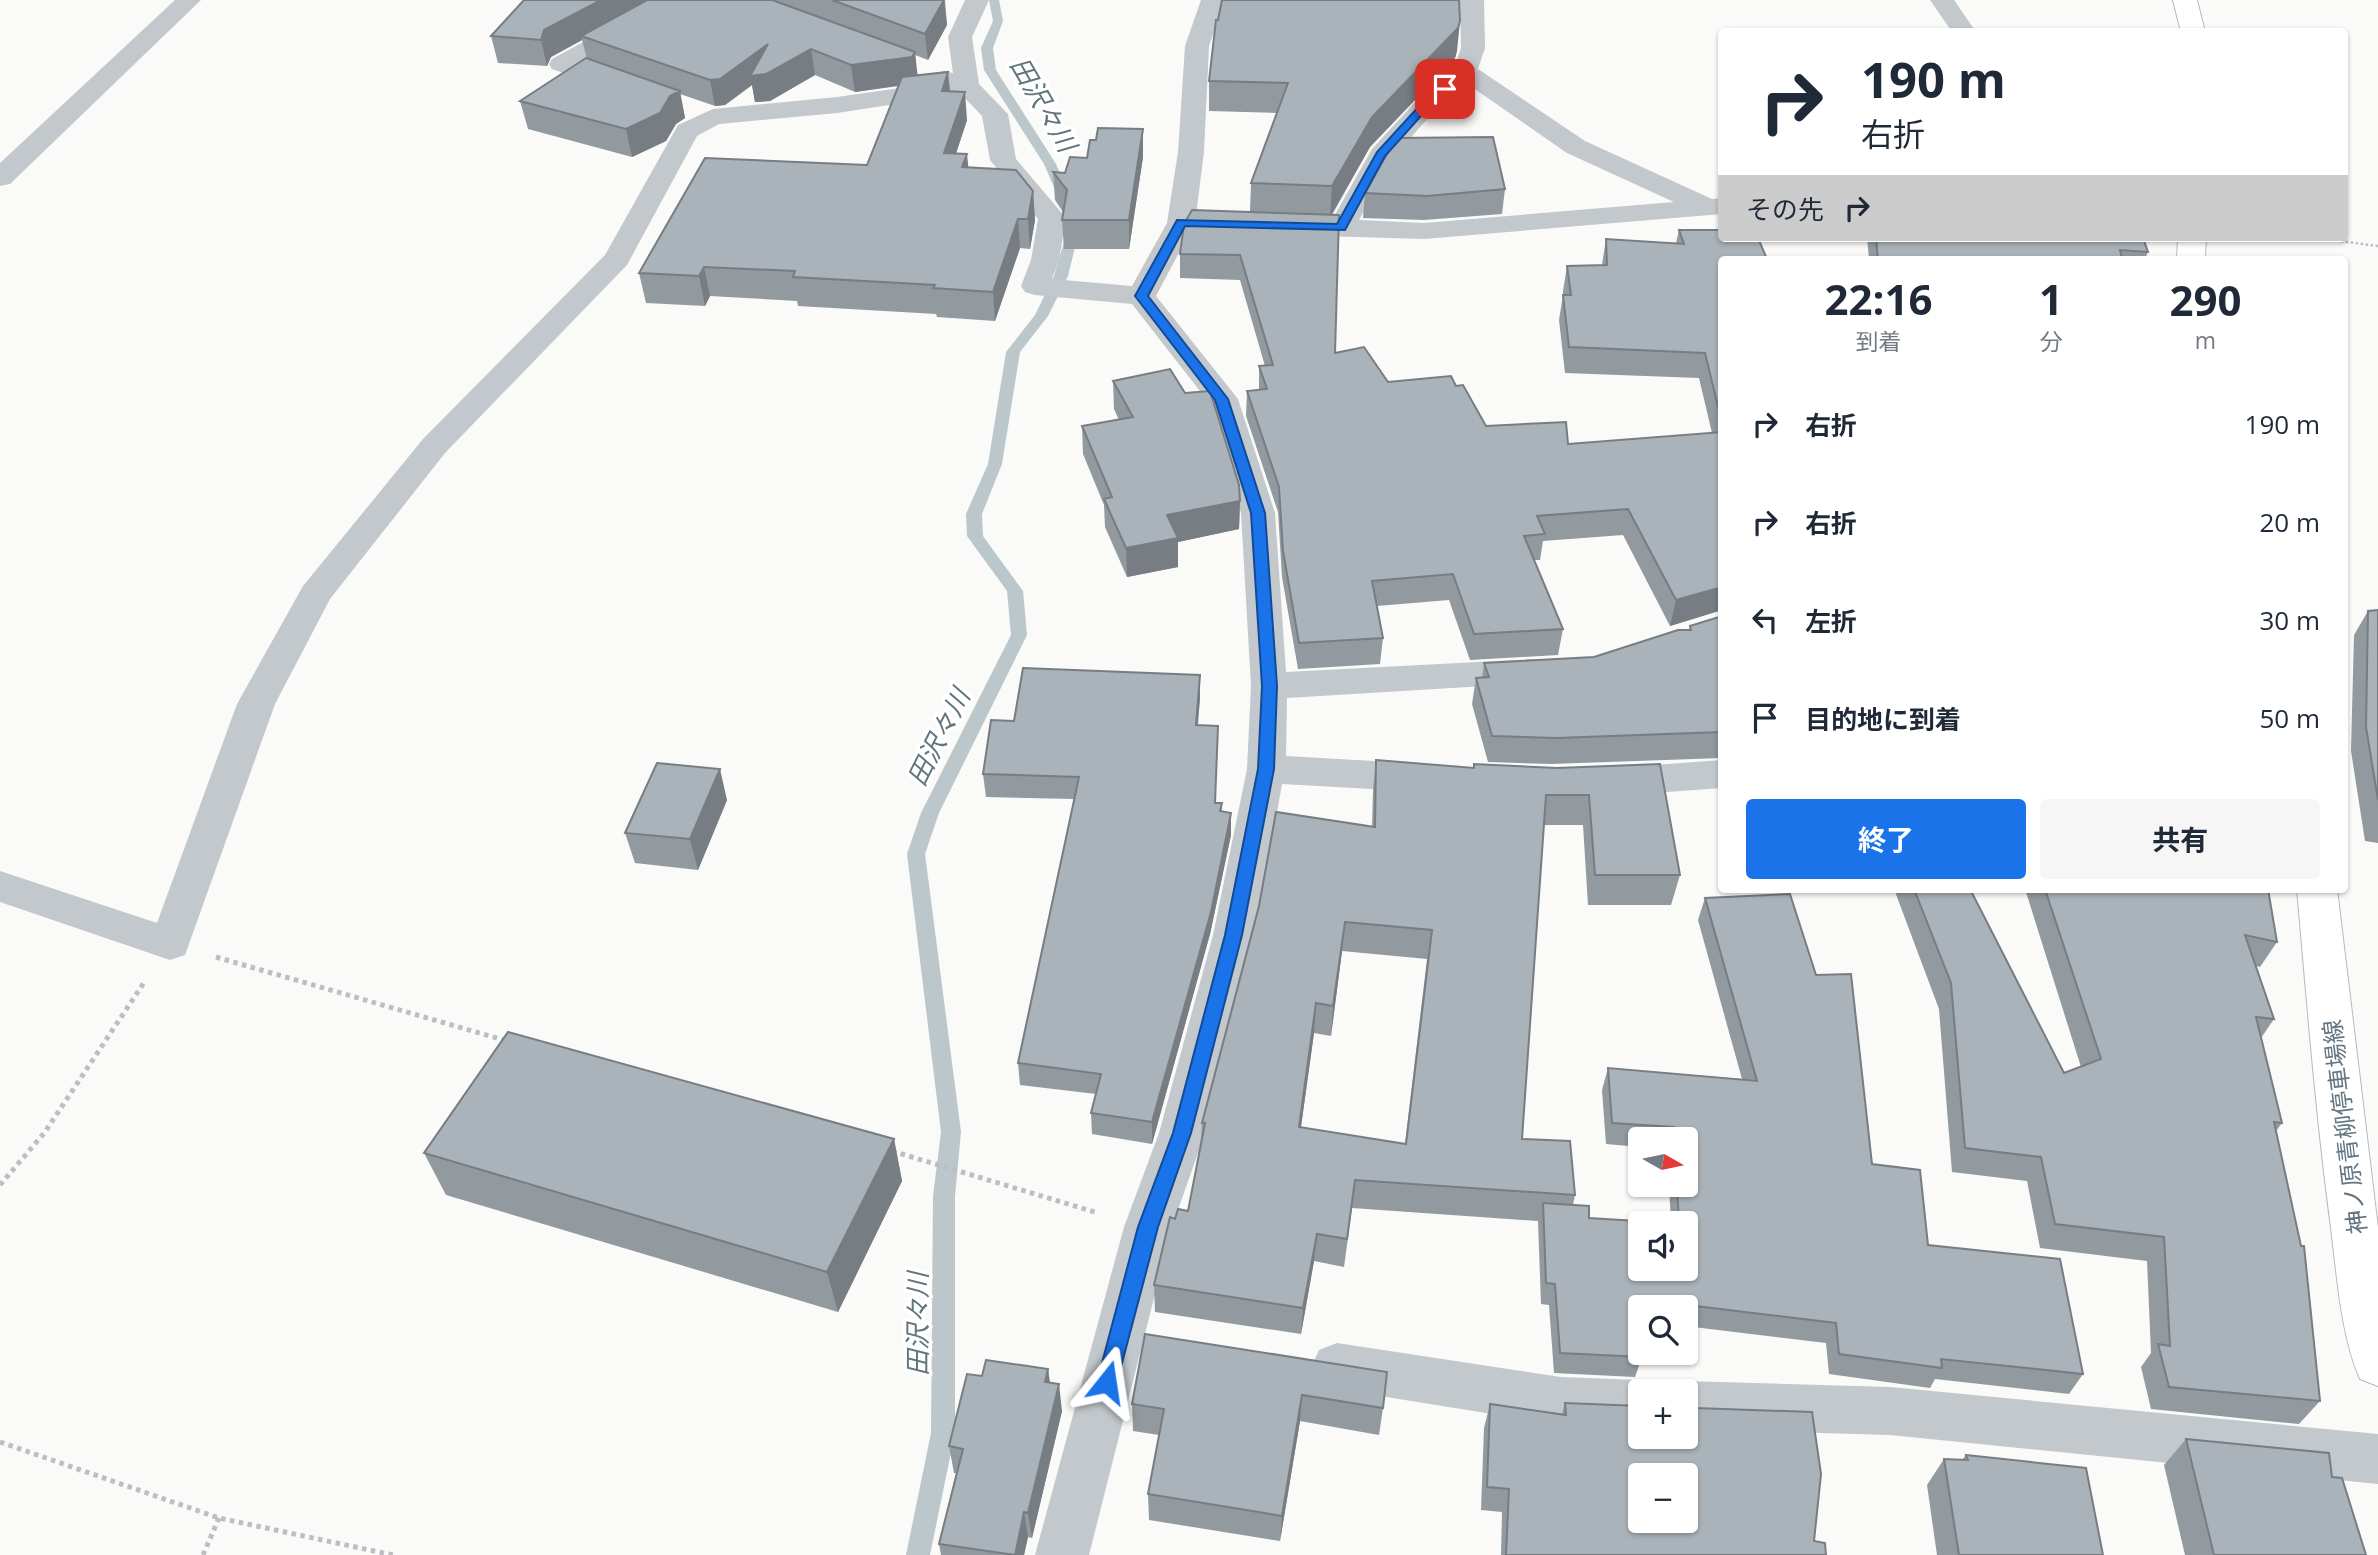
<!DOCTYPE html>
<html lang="ja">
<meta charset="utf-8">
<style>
body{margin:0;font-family:"Open Sans","Noto Sans JP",sans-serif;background:#f6f6f7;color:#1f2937;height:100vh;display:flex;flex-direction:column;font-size:26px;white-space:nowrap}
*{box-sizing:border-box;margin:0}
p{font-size:23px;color:#747a83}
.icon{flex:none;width:38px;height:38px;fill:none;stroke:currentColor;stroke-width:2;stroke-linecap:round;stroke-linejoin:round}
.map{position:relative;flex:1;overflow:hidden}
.drawer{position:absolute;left:1718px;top:256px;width:630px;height:637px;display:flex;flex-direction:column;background:#fff;border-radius:7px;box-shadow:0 2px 5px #0004}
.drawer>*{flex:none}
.guide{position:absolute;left:1718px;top:28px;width:630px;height:214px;border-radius:7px;box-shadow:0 2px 5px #0004;background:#fff;color:#1f2937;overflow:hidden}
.needle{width:46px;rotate:99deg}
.buttons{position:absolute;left:1628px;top:1127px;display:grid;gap:14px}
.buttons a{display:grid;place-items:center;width:70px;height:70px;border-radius:7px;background:#fff;box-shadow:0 2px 5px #0004;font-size:35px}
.pin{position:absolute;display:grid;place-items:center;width:60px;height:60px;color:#fff;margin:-30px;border-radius:14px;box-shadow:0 4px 10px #0006}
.me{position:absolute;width:77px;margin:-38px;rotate:15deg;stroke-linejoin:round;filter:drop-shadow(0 0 5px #0008)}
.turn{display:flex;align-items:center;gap:24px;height:147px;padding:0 28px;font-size:32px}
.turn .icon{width:91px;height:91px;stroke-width:2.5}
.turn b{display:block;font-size:49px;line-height:60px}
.then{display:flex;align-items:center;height:66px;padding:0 28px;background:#0003;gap:14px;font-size:26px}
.eta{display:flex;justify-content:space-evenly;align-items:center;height:119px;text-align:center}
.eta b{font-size:42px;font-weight:700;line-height:49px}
.action{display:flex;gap:14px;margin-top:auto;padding:14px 28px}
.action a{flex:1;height:80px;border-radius:7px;background:#1a73e8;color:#fff;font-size:28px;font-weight:700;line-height:80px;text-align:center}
.action a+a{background:#f6f6f7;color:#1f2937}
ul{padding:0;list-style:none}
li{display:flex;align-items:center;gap:21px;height:98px;padding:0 28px}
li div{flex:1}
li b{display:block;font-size:26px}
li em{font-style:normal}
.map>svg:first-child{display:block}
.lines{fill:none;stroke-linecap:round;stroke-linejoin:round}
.stream{fill:#bbc7cb;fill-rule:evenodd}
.major-casing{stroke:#b5babe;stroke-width:2}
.path-far1{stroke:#bbbfc2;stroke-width:2.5;stroke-dasharray:2.5 2.5;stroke-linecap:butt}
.path{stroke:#bbbfc2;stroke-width:5;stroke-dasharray:4.5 4.5;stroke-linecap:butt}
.minor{fill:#c3c8cc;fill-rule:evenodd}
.major{fill:#fff;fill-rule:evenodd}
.wall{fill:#929a9f;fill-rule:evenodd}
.shaded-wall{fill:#777d82}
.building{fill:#aab3b9;stroke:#777d82;stroke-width:2;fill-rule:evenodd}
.route{fill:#1a73e8;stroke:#114b97;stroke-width:2}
.labels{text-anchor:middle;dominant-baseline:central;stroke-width:7;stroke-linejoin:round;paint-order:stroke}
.street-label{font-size:24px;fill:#657683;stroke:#fff}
.water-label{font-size:26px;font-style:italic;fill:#60757c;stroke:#fff}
</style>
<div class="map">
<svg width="2378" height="1555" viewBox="0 0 2378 1555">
<rect width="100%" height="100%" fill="#fafaf8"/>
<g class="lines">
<path class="stream" d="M989 0H999L1003 21 993 48 996 70 1056 164 1068 192 1066 195 1062 196 1056 192 1044 164 984 70 981 48 993 21Z
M1070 222 1076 226 1078 235 1068 276 1048 316 1020 352 1002 464 982 514 983 536 1023 591 1027 635 939 813 925 854 961 1132 955 1196V1433L930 1555H906L931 1433 933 1196 941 1132 907 854 921 813 1011 635 1007 591 967 536 966 514 988 464 1006 352 1035 315 1054 276 1066 235 1064 226Z"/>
<g class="major-casing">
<path id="major" d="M2173 0H2197L2205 32H2181Z
M2178 238H2206L2205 259H2177Z
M2297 889H2337L2378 1228V1386L2360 1379C2341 1336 2337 1276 2331 1228 2316 1116 2307 1002 2297 889Z"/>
</g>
<path class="path-far1" d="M2316 238 2378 246"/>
<path class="path" d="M216 957 507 1041
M892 1151 1098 1213
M0 1185 45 1132 145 981
M0 1442 219 1518 393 1555
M203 1555 219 1518"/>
<path class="minor" d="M175 0H201L10 184 0 186V163Z
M660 0H689L685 5 581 63 629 80 633 85 629 90 620 93 611 90 552 69 549 64 552 59Z
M965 0H989L972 37 979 84 1008 114 1016 159 1066 218 1059 260 1052 279 1132 286 1167 223 1178 152 1185 46 1201 0H1225L1209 46 1204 152 1196 215 1332 220 1372 149 1416 101 1454 68 1461 48 1460 0H1484L1485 48 1478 69 1585 141 1712 199 1722 198V214L1424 239 1190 232 1156 296 1238 399 1275 513 1286 672 1535 659 1548 662 1553 671 1548 680 1535 683 1287 698 1286 756 1426 764 1440 768 1445 778 1440 788 1426 792 1282 784 1255 935 1205 1133 1172 1227 1089 1555H1035L1124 1227 1159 1133 1213 935 1247 769 1251 686 1241 513 1207 400 1132 304 1035 295 1025 292 1021 286 1031 260 1038 219 990 160 982 116 961 94 837 113 719 124 697 136 627 265 445 453 330 599 275 704 185 955 170 960 0 902V871L157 923 237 704 303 586 423 439 605 255 678 125 713 109 837 97 935 83 932 78 935 73 944 71 953 73 948 37ZM1466 83 1567 153 1674 202 1424 223 1359 220 1393 158 1434 111Z
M1930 0H1954L1976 32H1952Z
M1722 760V788L1612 796 1598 792 1593 782 1598 772 1612 768Z
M1337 1343 1561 1377 1640 1380 1658 1387 1660 1391H1640V1428L1561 1425 1337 1389 1319 1382 1312 1366 1319 1350Z
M1685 1381 1890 1387 2378 1434V1484L1890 1435 1685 1429V1391H1666L1667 1388Z"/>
<use href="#major" class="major"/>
</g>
<path class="wall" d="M524 0H945L947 25 928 60 915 55 917 76 950 92 967 120 956 153 968 167 1033 191 1035 220 1030 249 1020 248 995 321 937 317 936 314 798 306 797 301 710 296 705 306 646 303 639 273 867 165 899 86 855 92 815 75 770 101 755 102 752 85 725 105 715 106 680 94 685 118 676 124 666 141 632 157 528 129 520 101 587 59 582 40 551 57 547 66 498 63 491 36Z
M1457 51 1455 58 1370 147 1332 215 1335 353 1388 382 1456 386 1486 426 1568 444 1712 433 1699 378 1565 373 1559 320 1563 295V291L1567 266 1602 265 1606 239 1676 243 1679 230 1722 259V610L1670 626 1623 535 1543 541 1540 560H1534L1563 629 1558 655 1470 660 1449 600 1377 606 1383 638 1380 664 1298 669 1282 577 1278 512 1246 416 1247 391 1259 390V366H1265L1240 280 1180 278V254L1250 212 1251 183 1277 113 1209 111V81Z
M1143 129V157L1129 249H1064L1062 220 1063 212 1055 200 1053 172 1065 173 1087 158 1096 140Z
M1505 189 1502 214 1424 220 1363 218 1365 193Z
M1867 238H2143L2148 252 2145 259H1869Z
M1113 381 1240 501 1239 529 1178 542V567L1127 577 1105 527 1104 505 1083 454 1082 426 1119 420 1114 409Z
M2378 610V843L2365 841 2351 751 2354 635 2368 611Z
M1722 616V758L1551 764 1488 762 1472 704 1476 678H1482L1484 663 1594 657 1689 630 1690 626Z
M1200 675V698L1198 725 1216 803H1222V812L1231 813V835L1210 934 1152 1144 1092 1134 1091 1113 1096 1094 1020 1085 1018 1063 1074 799 986 797 983 774 1014 721Z
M1376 760 1474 768H1557L1680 875 1671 905H1588L1583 825H1544L1522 1139 1575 1195 1573 1205 1589 1218 1671 1223 1669 1185H1685V1139H1640V1147L1606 1144 1602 1090 1608 1068 1742 1079 1698 920 1705 898 1872 1164 1928 1245 2083 1374 2069 1394 1935 1379 1930 1388 1829 1374 1826 1343 1685 1326V1307H1640V1321H1639L1642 1357 1635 1377 1554 1373 1549 1305 1541 1304 1538 1221 1352 1208 1344 1267 1314 1261 1301 1334 1155 1312 1154 1285 1175 1219 1188 1211 1201 1143 1202 1123 1372 827 1373 790ZM1342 951 1427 959 1405 1144 1301 1127 1314 1033 1331 1036Z
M727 800 698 870 635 863 625 833Z
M1812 889H1859L1813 892Z
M1894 889H1970L2064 1073 2081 1067 2025 889H2265L2277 942 2260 967 2256 966 2274 1019 2261 1038 2282 1123 2276 1131 2320 1401 2299 1424 2151 1409 2141 1367 2151 1353 2147 1261 2040 1248 2027 1181 1952 1172 1939 1009Z
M894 1139 902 1181 838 1312 446 1195 424 1153Z
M1145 1334 1383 1408 1379 1435 1300 1421 1280 1541 1149 1520 1148 1494 1159 1435 1133 1431 1132 1404Z
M1048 1369 1050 1382 1062 1411 1032 1538 1028 1537 1024 1555H941L939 1544 956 1473H954L949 1446 982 1376Z
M1565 1403 1695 1408 1826 1555H1501L1502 1512 1481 1510 1484 1428 1490 1404 1562 1414Z
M2186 1439 2332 1477 2366 1555H2185L2164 1465Z
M1966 1455 2103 1555H1937L1927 1485 1944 1459 1962 1460Z"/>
<path class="shaded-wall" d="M601 0H654L581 36 582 40 551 57 547 66 541 40 544 30Z
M944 0 947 25 928 60 925 34Z
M1460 21 1457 51 1455 58 1370 147 1330 217 1332 186 1372 117Z
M768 44 811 49 815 75 770 101 755 102 752 85 725 105 715 106 710 80Z
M915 52 918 79 915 83 855 92 851 65Z
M948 72 951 100 942 91Z
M680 91 685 118 676 124 666 141 632 157 626 129 670 96Z
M965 92 967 120 947 181 944 153Z
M1143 129V157L1129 249V220Z
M967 154 970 183 962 167Z
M1033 191 1035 220 1030 249 1028 219Z
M1018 219 1020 248 995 321 993 292Z
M704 267 710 296 705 306 699 276Z
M1240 501 1239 529 1178 542V567L1127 577 1126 548 1167 515Z
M1722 587V610L1670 626 1676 600Z
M1200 675V698L1195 748 1196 725Z
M720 769 727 800 698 870 690 839Z
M1231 813V835L1210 934 1152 1144V1122Z
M1345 922 1342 951 1331 1036 1333 1006Z
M1316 1003 1314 1033 1297 1155 1299 1127Z
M894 1139 902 1181 838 1312 827 1272Z
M1317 1234 1314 1261 1301 1334 1303 1308Z
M1048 1369 1051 1396 1045 1382Z
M1059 1384 1062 1411 1032 1538 1028 1513Z
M1302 1395 1300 1421 1280 1541 1282 1516Z
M1024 1512 1028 1537 1024 1555H1015Z"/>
<path class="building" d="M524 0H601L544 30 541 40 491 36Z
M647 0H772L915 52 912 57 851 65 811 49 766 74 750 76 768 44 720 79 710 80 581 36Z
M832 0H944L925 34Z
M1222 0H1459L1460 21 1458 28 1372 117 1332 186 1251 183 1288 83 1209 81 1216 20H1218Z
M586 58 680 91 670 96 660 113 626 129 520 101Z
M948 72 942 91 965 92 944 153 967 154 962 167 1016 170 1033 191 1028 219H1018L993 292 933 288 935 285 793 277 795 271 704 267 699 276 639 273 705 158 867 165 902 77Z
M1098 128 1143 129 1129 220H1062L1067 190 1053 172 1065 173 1070 157 1087 158 1090 140H1096Z
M1493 137 1505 189 1427 196 1365 193 1396 138Z
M1192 210 1339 215 1335 353 1364 347 1388 382 1451 376 1456 386 1463 385 1486 426 1566 422 1568 444 1722 432V587L1676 600 1628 509 1537 516 1545 534 1524 536 1563 629 1474 634 1453 574 1372 581 1383 638 1299 643 1283 551 1279 487 1247 391 1267 389 1259 366 1273 365 1240 255 1180 254 1184 224Z
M1679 230H1722V238H1758L1767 259H1722V423L1705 353 1569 347 1563 295H1571L1567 266 1607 265 1606 239 1684 244Z
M1876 238H2143L2148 252 2120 250 2122 259H1878Z
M1170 369 1185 393 1210 391 1239 485 1240 501 1167 515 1178 538 1126 548 1104 499 1112 497 1082 426 1133 417 1113 381Z
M2378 610V800L2366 727 2368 611Z
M1722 616V732L1556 738 1492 736 1476 678 1489 677 1484 663 1594 657 1678 630H1691L1690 626Z
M1023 668 1200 675 1196 725 1218 726 1215 803H1222L1220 811 1231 813 1211 912 1152 1122 1091 1113 1101 1074 1018 1063 1079 777 983 774 991 720 1014 721Z
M1376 760 1474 768V764L1557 768 1660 764 1680 875H1595L1589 795H1546L1522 1139 1570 1141 1575 1195 1355 1180 1347 1239 1317 1234 1303 1308 1154 1285 1170 1217 1175 1219 1178 1209 1188 1211 1205 1123H1202L1259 906 1276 812 1375 827ZM1345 922 1432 930 1406 1144 1299 1127 1316 1003 1333 1006Z
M657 763 720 769 690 839 625 833Z
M1914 889H1970L2064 1073 2101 1059 2045 889H2268L2277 942 2245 935 2274 1019 2256 1017 2282 1123 2274 1122 2301 1246H2304L2320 1401 2169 1387 2158 1344 2170 1346 2164 1237 2055 1224 2041 1157 1965 1148 1951 983Z
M1790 894 1816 975 1851 974 1872 1164 1920 1170 1928 1245 2060 1259 2083 1374 1941 1359 1942 1368 1839 1354 1836 1323 1637 1299 1640 1334V1353H1641L1642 1357 1560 1353 1555 1284 1546 1283 1543 1203 1589 1206V1218L1670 1223H1640V1269H1685V1223H1679L1677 1185H1685V1139H1675L1674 1127 1612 1123 1608 1068 1757 1081 1705 898Z
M508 1032 894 1139 827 1272 424 1153Z
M1145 1334 1387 1372 1383 1408 1302 1395 1282 1516 1148 1494 1164 1409 1132 1404Z
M986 1360 1048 1369 1045 1382 1059 1384 1028 1513 1024 1512 1015 1555 939 1544 963 1449 949 1446 967 1374 982 1376Z
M1685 1399 1692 1400 1695 1408 1812 1412 1821 1474 1814 1541 1825 1543 1826 1555H1506L1509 1489 1487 1487 1490 1404 1566 1415 1565 1403 1640 1406V1437H1685ZM1640 1475H1685V1521H1640Z
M2186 1439 2329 1453 2332 1477 2342 1478 2366 1555H2214Z
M1966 1455 2086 1468 2103 1555H1959L1944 1459 1968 1460Z"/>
<path class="route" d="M1441 87 1450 89 1428 108 1385 156 1345 230 1185 226 1148 296 1228 399 1265 513 1277 686 1274 769 1242 935 1191 1133 1158 1227 1117 1382 1114 1389 1107 1391 1100 1389 1097 1382 1138 1227 1173 1133 1225 935 1258 769 1262 686 1251 513 1215 400 1135 296 1177 220 1337 224 1377 152 1421 104Z"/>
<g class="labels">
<g class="street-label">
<text transform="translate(2344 1127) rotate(-97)">神ノ原青柳停車場線</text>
</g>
<g class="water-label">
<text transform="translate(1044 104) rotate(60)">田沢々川</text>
<text transform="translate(938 737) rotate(-63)">田沢々川</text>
<text transform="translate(917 1324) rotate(-90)">田沢々川</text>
</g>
</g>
</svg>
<div class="buttons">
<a><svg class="needle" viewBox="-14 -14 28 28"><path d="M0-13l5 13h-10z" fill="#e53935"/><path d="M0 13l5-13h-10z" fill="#747a83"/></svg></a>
<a><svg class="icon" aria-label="sound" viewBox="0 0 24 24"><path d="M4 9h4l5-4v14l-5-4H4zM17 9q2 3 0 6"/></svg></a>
<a><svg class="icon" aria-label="search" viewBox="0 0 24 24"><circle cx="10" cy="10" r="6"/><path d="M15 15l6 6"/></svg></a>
<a>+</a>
<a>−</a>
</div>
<div class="pin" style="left:1445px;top:89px;background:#d93025"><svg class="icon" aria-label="arrive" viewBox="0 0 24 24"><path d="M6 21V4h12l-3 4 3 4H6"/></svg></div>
<svg class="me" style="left:1107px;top:1382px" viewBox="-20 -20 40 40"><path d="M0-17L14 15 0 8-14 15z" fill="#1a73e8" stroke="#fff" stroke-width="4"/></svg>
<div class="guide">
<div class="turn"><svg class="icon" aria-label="right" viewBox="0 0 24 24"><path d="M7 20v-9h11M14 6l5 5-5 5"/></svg><div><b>190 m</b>右折</div></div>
<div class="then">その先<svg class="icon" aria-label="right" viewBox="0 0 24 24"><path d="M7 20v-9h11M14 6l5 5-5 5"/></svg></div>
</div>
<section class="drawer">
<div class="eta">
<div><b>22:16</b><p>到着</p></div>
<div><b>1</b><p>分</p></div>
<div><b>290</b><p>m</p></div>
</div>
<ul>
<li><svg class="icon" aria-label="right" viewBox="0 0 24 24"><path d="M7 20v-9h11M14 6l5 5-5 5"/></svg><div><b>右折</b></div><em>190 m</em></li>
<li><svg class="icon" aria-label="right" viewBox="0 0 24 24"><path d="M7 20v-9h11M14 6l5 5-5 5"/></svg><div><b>右折</b></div><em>20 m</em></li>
<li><svg class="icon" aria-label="left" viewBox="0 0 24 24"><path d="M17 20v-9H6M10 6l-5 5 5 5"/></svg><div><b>左折</b></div><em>30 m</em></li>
<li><svg class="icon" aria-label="arrive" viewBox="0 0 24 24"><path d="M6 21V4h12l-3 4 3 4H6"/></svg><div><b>目的地に到着</b></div><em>50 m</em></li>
</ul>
<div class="action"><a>終了</a><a>共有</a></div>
</section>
</div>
